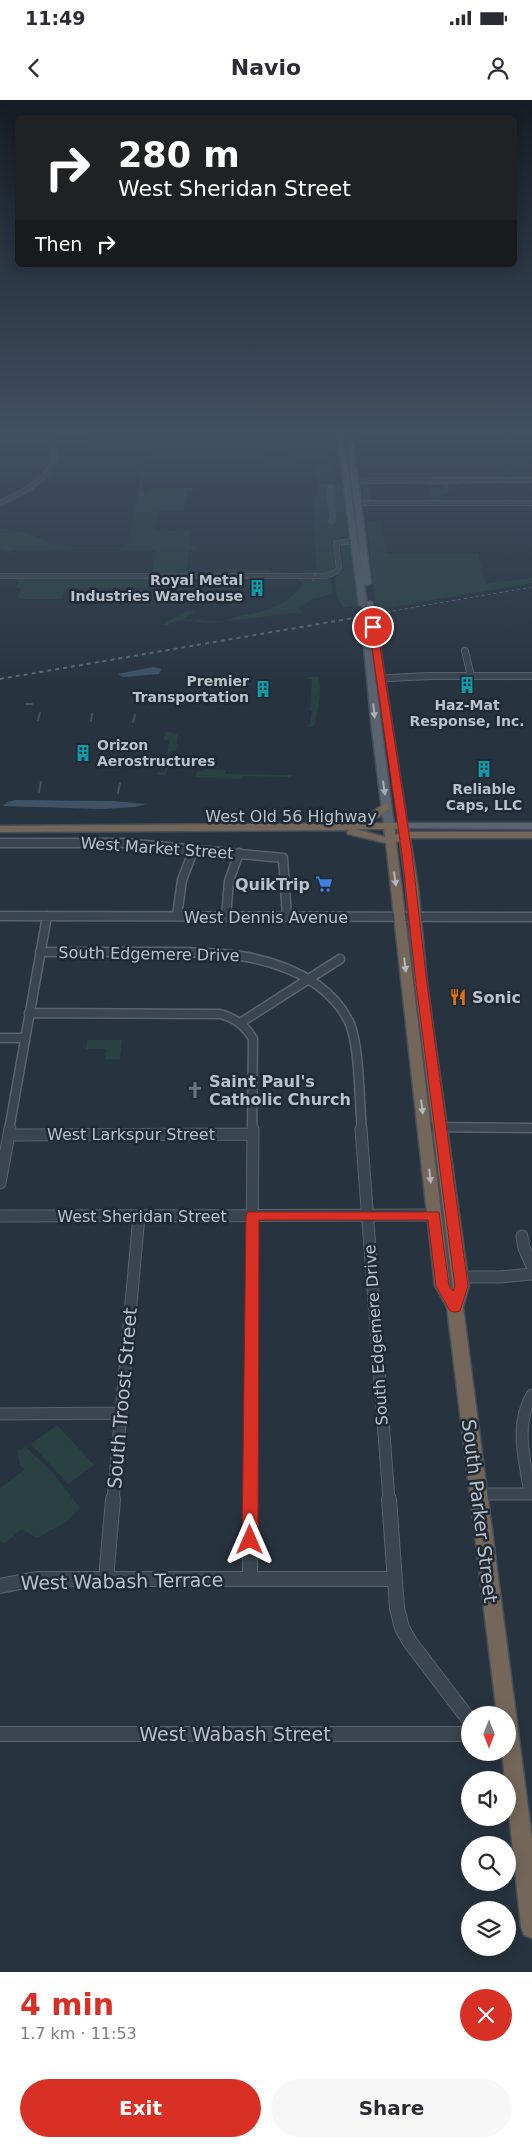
<!DOCTYPE html>
<meta charset="utf-8">
<style>
body{margin:0;font-family:"DejaVu Sans",sans-serif;background:#f7f7f7;color:#2b2b33;height:100vh;display:flex;flex-direction:column;font-size:19px;white-space:nowrap}
*{box-sizing:border-box;margin:0}
p{font-size:16px;color:#7c7c81}
.icon{flex:none;width:28px;height:28px;fill:none;stroke:currentColor;stroke-width:2;stroke-linecap:round;stroke-linejoin:round}
.map{position:relative;height:1872px;overflow:hidden}
.details{display:flex;flex-direction:column;background:#fff;flex:1}
.details>*{flex:none}
.guide{position:absolute;left:15px;top:15px;width:502px;height:152px;border-radius:8px;box-shadow:0 2px 12px #0003;background:#202124;color:#fff;overflow:hidden}
.needle{width:32px;rotate:180deg}
.fabs{position:absolute;left:461px;top:1606px;display:grid;gap:10px}
.fabs a{display:grid;place-items:center;width:55px;height:55px;border-radius:50%;background:#fff;box-shadow:0 2px 12px #0003;font-size:25px}
.pin{position:absolute;display:grid;place-items:center;width:42px;height:42px;color:#fff;margin:-21px;border:2px solid #fff;border-radius:50%;box-shadow:0 1px 5px #0007}
.me{position:absolute;width:55px;margin:-28px;rotate:0deg;stroke-linejoin:round;filter:drop-shadow(0 0 4px #0008)}
.turn{display:flex;align-items:center;gap:18px;height:105px;padding:0 20px;font-size:22px}
.turn .icon{width:65px;height:65px;stroke-width:2.5}
.turn b{display:block;font-size:35px;line-height:42px}
.then{display:flex;align-items:center;height:48px;padding:0 20px;background:#0003;gap:10px;font-size:19px}
.round{display:grid;place-items:center;flex:none;width:52px;height:52px;border-radius:26px;background:#f7f7f7}
.head{display:flex;align-items:center;justify-content:space-between;height:85px;padding:0 20px}
h1{font-size:30px;font-weight:700;line-height:38px;color:#d93025}
.cta{display:flex;gap:10px;margin-top:auto;padding:10px 20px}
.cta a{flex:1;height:58px;border-radius:30px;background:#d93025;color:#fff;font-size:20px;font-weight:700;line-height:58px;text-align:center}
.cta a+a{background:#f7f7f7;color:#2b2b33}
.status{display:flex;justify-content:space-between;align-items:center;height:35px;padding:0 25px;background:#fff;direction:ltr}
.status svg{height:14px;fill:currentColor}
header{display:flex;justify-content:space-between;align-items:center;height:65px;padding:0 20px;background:#fff;font-size:22px;font-weight:700}
.map>svg:first-child{display:block}
.green{fill:#2a4141}
.water{fill:#3f5266}
.lines{fill:none;stroke-linecap:round;stroke-linejoin:round}
.stream-far1{stroke:#3f5266;stroke-width:1}
.stream{stroke:#3f5266;stroke-width:2}
.minor-far4-casing{stroke:#59636c;stroke-width:6}
.minor-far3-casing{stroke:#59636c;stroke-width:8}
.minor-far2-casing{stroke:#59636c;stroke-width:11}
.minor-far1-casing{stroke:#59636c;stroke-width:13}
.minor-casing{stroke:#59636c;stroke-width:16}
.major-casing{stroke:#454e58;stroke-width:3}
.highway-casing{stroke:#465059;stroke-width:3}
.minor-far4{stroke:#3b454f;stroke-width:5}
.minor-far3{stroke:#3b454f;stroke-width:6}
.minor-far2{stroke:#3b454f;stroke-width:8}
.minor-far1{stroke:#3b454f;stroke-width:11}
.minor{stroke:#3b454f;stroke-width:14}
.major{fill:#59646f;fill-rule:evenodd}
.highway{fill:#746759;fill-rule:evenodd}
.rail-far1{stroke:#5e6975;stroke-width:1;stroke-dasharray:3 3;stroke-linecap:butt}
.rail{stroke:#5e6975;stroke-width:2;stroke-dasharray:4 4;stroke-linecap:butt}
.major-bridge-far1-casing{stroke:#454e58;stroke-width:8;stroke-linecap:butt}
.major-bridge-casing{stroke:#454e58;stroke-width:10;stroke-linecap:butt}
.major-bridge-far1{stroke:#59646f;stroke-width:7}
.major-bridge{stroke:#59646f;stroke-width:8}
.oneway{fill:#a5aeb7}
.oneway2{fill:#b1b7be}
.route{fill:#d93025;stroke:#8d1f18}
.labels{text-anchor:middle;dominant-baseline:central;stroke-width:5;stroke-linejoin:round;paint-order:stroke}
.far-poi-label{font-size:14px;font-weight:bold;fill:#b8c0c9;stroke:#202a34;text-anchor:end}
.street-label{font-size:16px;fill:#b8c0c9;stroke:#202a34}
.poi-label{font-size:16px;font-weight:bold;fill:#b8c0c9;stroke:#202a34;text-anchor:start}
.near-street-label{font-size:19px;fill:#b8c0c9;stroke:#202a34}
</style>
<div class="status"><b>11:49</b><svg viewBox="0 0 49 12"><path d="M0 12V9h3v3zM5 12V6h3v6zM10 12V3h3v9zM15 12V0h3v12zM26 1h20v11H26zM47 4h2v5h-2z"/></svg></div>
<header><svg class="icon" aria-label="back" viewBox="0 0 24 24"><path d="M15 5l-7 7 7 7"/></svg>Navio<svg class="icon" aria-label="person" viewBox="0 0 24 24"><circle cx="12" cy="8" r="4"/><path d="M4 21q1-7 8-7t8 7"/></svg></header>
<div class="map">
<svg width="532" height="1872" viewBox="0 0 532 1872">
<rect width="100%" height="100%" fill="#27333f"/>
<path class="green" d="M85 333H112L126 337H150L141 392H147L156 388H192L196 390H187L184 410H159L155 430 166 429 167 431 190 430V446L198 447 197 450H189L187 468 185 470H191L192 473 149 474 148 471H153L155 450H11L8 455V451L0 449V433L19 431 28 433 55 445 75 447H122L127 445 143 369 145 350 60 349 58 355 59 361 54 374 30 392 0 406 37 386 49 376 55 365 57 348H86L88 341H83L88 340V337L81 336Z
M157 333H333L336 347 332 352 325 353 334 357 335 374 338 378H324L317 376 316 358 315 357 310 363H302L295 360 298 358C287 353 272 352 261 356L259 360H153Z
M432 382 447 383 450 393 439 394 441 402 363 400 361 383H381L383 385 369 384 370 400H432L430 391H432V389L445 390 444 386 429 385Z
M319 383 339 384 344 386 347 435 332 442 335 466 333 471 315 475 314 473 313 475 303 474 304 471 317 469 316 462H314L316 461 313 396H318Z
M367 421H381L386 454H478L486 484 532 478V483L382 509 375 502Z
M345 444 351 445 359 506 344 508 337 498 335 478 343 470 341 446Z
M214 469H270V471L293 473 205 475 200 472 203 470 213 471Z
M18 478H157L161 480 160 487H157L156 492H161L152 493V487L65 489 62 499H21L18 497 21 488H16L18 482 14 481Z
M326 478 331 480 332 494 313 499 299 507V510L303 511 302 512 210 523 179 520 167 525H162L188 510 195 512 183 519 196 521 202 519 200 521C210 521 228 523 235 517 254 514 278 509 293 495 297 492 300 487 303 483V481H298L299 479Z
M309 577H318C323 590 317 610 315 625L311 627 306 625H310L312 611H310L312 579H306Z
M169 631 178 635 176 650 170 651 166 675H157V672H164L165 670 169 640H164L165 633Z
M206 669 225 670V674L291 675 290 677 243 676 242 679 195 677 197 672Z
M87 940H122L120 959H105L106 949H86Z
M57 1325 94 1365 68 1384 31 1344Z
M26 1347 53 1373 80 1408 66 1422 37 1438 22 1429 4 1444 0 1440V1388L24 1370 20 1365 17 1351Z"/>
<path class="water" d="M331 384 335 385 336 421 332 425 327 422 330 417C328 406 325 397 327 385Z
M153 567 161 569 159 574 123 577 118 574Z
M16 700 113 701 147 704 135 707 101 709 3 706 7 702Z"/>
<g class="lines">
<path class="stream-far1" d="M431 384V386
M455 384H458
M319 385H327
M152 487H157"/>
<path class="stream" d="M26 604H32
M38 620 40 613
M91 621 92 614
M133 622 135 615
M39 692 41 682
M118 693 120 683"/>
<g class="minor-far4-casing">
<path id="minor-far4" d="M0 344 30 336
M354 381 532 380
M0 403C20 393 66 374 51 343L40 337 20 333
M348 403H532
M0 476H325L336 472 339 468 336 443 353 441"/>
</g>
<g class="minor-far3-casing">
<path id="minor-far3" d="M465 551 471 576
M370 579 429 576H532"/>
</g>
<g class="minor-far2-casing">
<path id="minor-far2" d="M0 743H125L283 758 287 817
M0 816 532 817
M177 816 182 780 194 749
M226 817 229 781 239 753
M40 852C74 852 109 852 143 852 203 852 264 849 316 884 330 894 343 908 350 924 360 949 359 1001 362 1030
M29 913 220 914C235 918 245 925 253 939L252 1030
M240 923 340 859
M0 938H25
M424 1027 532 1028
M9 1030 47 816"/>
</g>
<g class="minor-far1-casing">
<path id="minor-far1" d="M361 1029 389 1400
M9 1035 253 1034
M0 1083 10 1029
M0 1116 434 1115
M522 1136 524 1148 532 1166
M460 1177H500L532 1174
M0 1314 120 1313
M478 1394H532
M530 1394C525 1360 514 1326 532 1295
M113 1400 139 1116
M250 1400 253 1029"/>
</g>
<g class="minor-casing">
<path id="minor" d="M389 1399 397 1508 402 1528 410 1542 470 1621
M106 1479 113 1399
M250 1479V1399
M0 1486 36 1479H395
M0 1634H470"/>
</g>
<g class="major-casing">
<path id="major" d="M337 333H343L362 473 346 333H352L371 483 367 485 364 483 367 505 363 507 359 505Z
M370 525 377 527 407 723H532V729L400 728Z
M362 526 369 528 394 726 389 729 384 726 372 630Z"/>
</g>
<g class="highway-casing">
<path id="highway" d="M386 703 391 706 379 717 348 721 343 718 348 715 372 712Z
M403 723 408 726 409 732H532V738H410L418 787 427 884 469 1186 463 1207 532 1739V1838L524 1835 521 1827 508 1703V1680H505L502 1652H508V1615H497L447 1207 435 1186 386 743 348 734 347 732 349 730 0 732V726ZM355 729H384L385 737ZM395 729H398L399 734 395 735ZM400 741 406 787 415 884 453 1189 450 1186 396 742Z"/>
</g>
<use href="#minor-far4" class="minor-far4"/>
<use href="#minor-far3" class="minor-far3"/>
<use href="#minor-far2" class="minor-far2"/>
<use href="#minor-far1" class="minor-far1"/>
<use href="#minor" class="minor"/>
<use href="#major" class="major"/>
<use href="#highway" class="highway"/>
<path class="rail-far1" d="M313 481 315 473
M387 512 532 487"/>
<path class="rail" d="M0 579 394 511"/>
<g class="major-bridge-far1-casing">
<path id="major-bridge-far1" d="M370 504 371 512"/>
</g>
<g class="major-bridge-casing">
<path id="major-bridge" d="M371 511 373 527"/>
</g>
<use href="#major-bridge-far1" class="major-bridge-far1"/>
<use href="#major-bridge" class="major-bridge"/>
</g>
<defs><path id="oneway-solid" d="M-6-.8H1V-3.2L6.5 0L1 3.2V.8H-6Z" transform="scale(1.25)"/></defs>
<g class="oneway">
<use href="#oneway-solid" transform="translate(374 611) rotate(84)"/>
<use href="#oneway-solid" transform="translate(384 688) rotate(82)"/>
</g>
<g class="oneway2">
<use href="#oneway-solid" transform="translate(395 779) rotate(82)"/>
<use href="#oneway-solid" transform="translate(405 865) rotate(83)"/>
<use href="#oneway-solid" transform="translate(422 1007) rotate(83)"/>
<use href="#oneway-solid" transform="translate(430 1076) rotate(84)"/>
</g>
<linearGradient id="sky" x2="0" y2="1"><stop stop-color="#151c23"/><stop offset="0.56" stop-color="#415063"/><stop offset="1" stop-color="#415063" stop-opacity="0"/></linearGradient>
<rect width="532" height="595" fill="url(#sky)"/>
<path class="route" d="M373 525 377 527 412 754 427 884 468 1186 460 1211 455 1212 450 1211 436 1186 428 1120H259L258 1440 256 1446 250 1448 245 1446 242 1440 246 1116 248 1112H439L449 1186 453 1191 455 1186 416 884 402 754 369 527Z"/>
<defs>
<g id="building-bare" transform="scale(1.35)"><path d="M-4-6H4V6H1V3H-1V6H-4ZM-2.5-4.3h1.7v1.8h-1.7ZM.8-4.3h1.7v1.8H.8ZM-2.5-1h1.7V.8h-1.7ZM.8-1h1.7V.8H.8Z" fill="#0f9aa8" stroke="#202a34" stroke-width="2.5" paint-order="stroke"/></g>
<g id="supermarket-bare" transform="scale(1.35)"><path d="M-6-5.5h2.5l.6 2H6L4.5 2H-2.5L-4.4-4H-6ZM-1.5 3.2a1.3 1.3 0 1 0 .1 0ZM3 3.2a1.3 1.3 0 1 0 .1 0Z" fill="#3f7fe0" stroke="#202a34" stroke-width="2.5" paint-order="stroke"/></g>
<g id="restaurant-bare" transform="scale(1.35)"><path d="M-5-6h1v4h1v-4h1v4h1v-4h1v5L-1.5 .5V6h-2V.5L-5-1ZM5-6V6H3V1.5H1.5Q1.5-4 5-6Z" fill="#e8710a" stroke="#202a34" stroke-width="2.5" paint-order="stroke"/></g>
<g id="church-bare" transform="scale(1.35)"><path d="M-1.2-6h2.4v3.5h3.3v2.4h-3.3V6h-2.4V-.1h-3.3v-2.4h3.3Z" fill="#6b7280" stroke="#202a34" stroke-width="2.5" paint-order="stroke"/></g>
</defs>
<g fill-rule="evenodd">
<use href="#building-bare" x="257" y="488"/>
<use href="#building-bare" x="467" y="585"/>
<use href="#building-bare" x="263" y="589"/>
<use href="#building-bare" x="83" y="653"/>
<use href="#building-bare" x="484" y="669"/>
<use href="#supermarket-bare" x="324" y="784"/>
<use href="#restaurant-bare" x="458" y="897"/>
<use href="#church-bare" x="195" y="990"/>
</g>
<g class="labels">
<g class="far-poi-label">
<text x="243" y="480">Royal Metal<tspan x="243" dy="16">Industries Warehouse</tspan></text>
<text x="249" y="581">Premier<tspan x="249" dy="16">Transportation</tspan></text>
<text x="467" y="605" text-anchor="middle">Haz-Mat<tspan x="467" dy="16">Response, Inc.</tspan></text>
<text x="97" y="645" text-anchor="start">Orizon<tspan x="97" dy="16">Aerostructures</tspan></text>
<text x="484" y="689" text-anchor="middle">Reliable<tspan x="484" dy="16">Caps, LLC</tspan></text>
</g>
<g class="street-label">
<text x="291" y="716">West Old 56 Highway</text>
<text transform="translate(157 748) rotate(4)">West Market Street</text>
<text x="266" y="817">West Dennis Avenue</text>
<text transform="translate(149 854) rotate(1)">South Edgemere Drive</text>
<text x="131" y="1034">West Larkspur Street</text>
<text x="142" y="1116">West Sheridan Street</text>
<text transform="translate(376 1235) rotate(-94)">South Edgemere Drive</text>
</g>
<g class="poi-label">
<text x="310" y="784" text-anchor="end">QuikTrip</text>
<text x="472" y="897">Sonic</text>
<text x="209" y="981">Saint Paul's<tspan x="209" dy="18">Catholic Church</tspan></text>
</g>
<g class="near-street-label">
<text transform="translate(122 1298) rotate(-85)">South Troost Street</text>
<text transform="translate(480 1411) rotate(83)">South Parker Street</text>
<text transform="translate(122 1481) rotate(-1)">West Wabash Terrace</text>
<text x="235" y="1634">West Wabash Street</text>
</g>
</g>
</svg>
<div class="fabs">
<a><svg class="needle" viewBox="-14 -14 28 28"><path d="M0-13l5 13h-10z" fill="#e53935"/><path d="M0 13l5-13h-10z" fill="#7c7c81"/></svg></a>
<a><svg class="icon" aria-label="sound" viewBox="0 0 24 24"><path d="M4 9h4l5-4v14l-5-4H4zM17 9q2 3 0 6"/></svg></a>
<a><svg class="icon" aria-label="search" viewBox="0 0 24 24"><circle cx="10" cy="10" r="6"/><path d="M15 15l6 6"/></svg></a>
<a><svg class="icon" aria-label="layers" viewBox="0 0 24 24"><path d="M12 4l9 5-9 5-9-5zM3 14l9 5 9-5"/></svg></a>
</div>
<div class="pin" style="left:373px;top:527px;background:#d93025"><svg class="icon" aria-label="arrive" viewBox="0 0 24 24"><path d="M6 21V4h12l-3 4 3 4H6"/></svg></div>
<svg class="me" style="left:250px;top:1440px" viewBox="-20 -20 40 40"><path d="M0-17L14 15 0 8-14 15z" fill="#d93025" stroke="#fff" stroke-width="4"/></svg>
<div class="guide">
<div class="turn"><svg class="icon" aria-label="right" viewBox="0 0 24 24"><path d="M7 20v-9h11M14 6l5 5-5 5"/></svg><div><b>280 m</b>West Sheridan Street</div></div>
<div class="then">Then<svg class="icon" aria-label="right" viewBox="0 0 24 24"><path d="M7 20v-9h11M14 6l5 5-5 5"/></svg></div>
</div>
</div>
<section class="details">
<div class="head"><div><h1>4 min</h1><p>1.7 km · 11:53</p></div><a class="round" style="background:#d93025;color:#fff"><svg class="icon" aria-label="close" viewBox="0 0 24 24"><path d="M6 6l12 12M18 6L6 18"/></svg></a></div>
<div class="cta"><a>Exit</a><a>Share</a></div>
</section>
